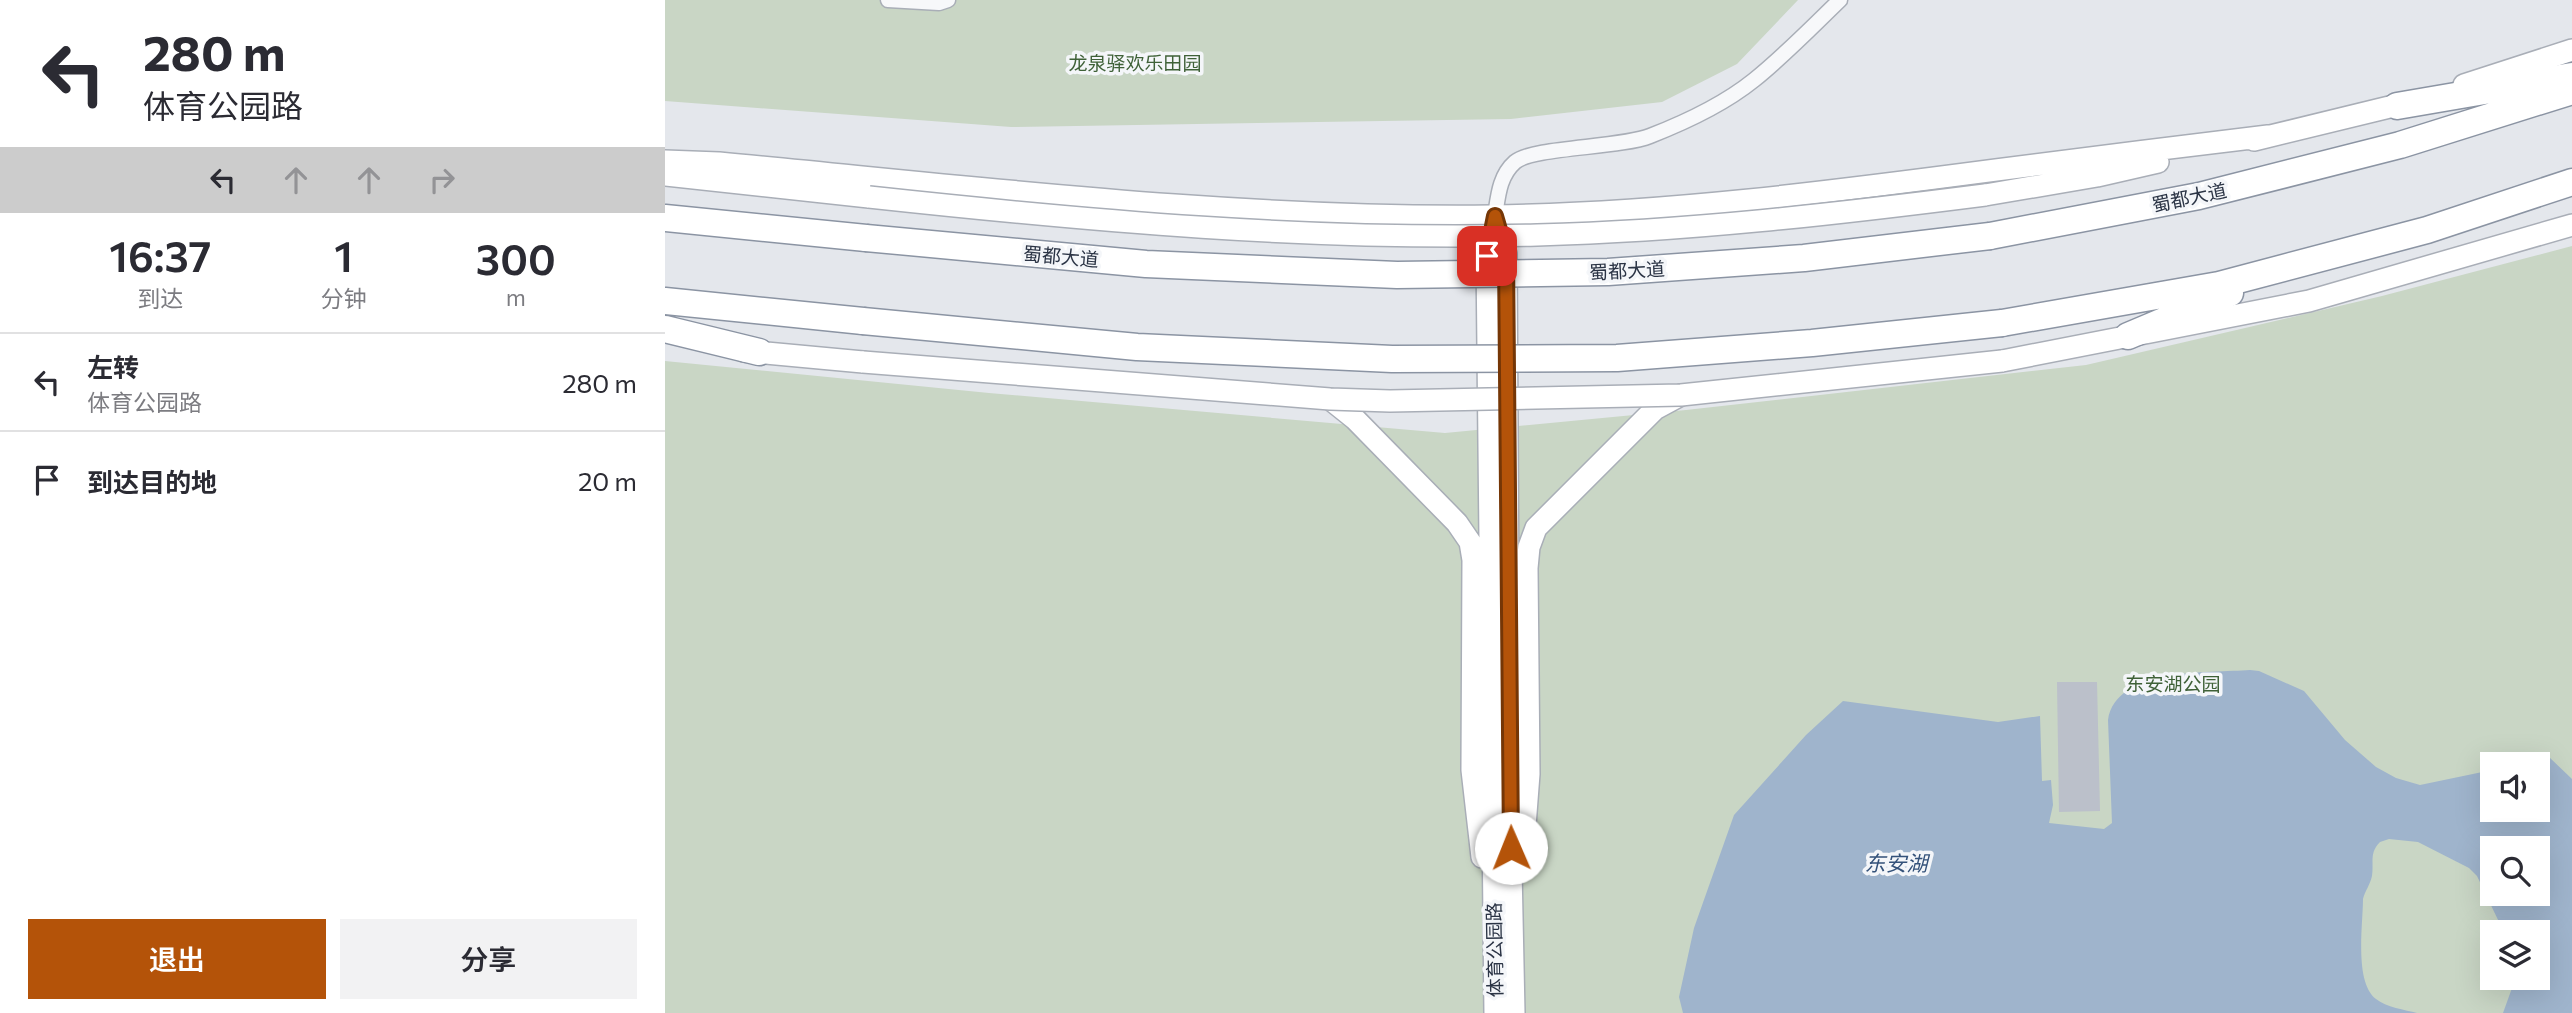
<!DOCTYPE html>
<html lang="zh">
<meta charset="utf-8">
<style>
body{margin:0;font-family:Commissioner,"Noto Sans SC",sans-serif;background:#f2f2f3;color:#2b2b33;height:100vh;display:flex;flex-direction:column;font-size:26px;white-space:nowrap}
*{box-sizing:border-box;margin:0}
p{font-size:23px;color:#7c7c81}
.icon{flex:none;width:38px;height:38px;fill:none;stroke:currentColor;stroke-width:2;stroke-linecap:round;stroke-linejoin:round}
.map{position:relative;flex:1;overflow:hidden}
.drawer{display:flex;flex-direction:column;background:#fff;width:665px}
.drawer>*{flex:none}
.hud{background:#fff;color:#2b2b33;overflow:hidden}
.fabs{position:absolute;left:1815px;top:752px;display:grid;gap:14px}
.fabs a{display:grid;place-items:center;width:70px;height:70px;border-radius:0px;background:#fff;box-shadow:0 7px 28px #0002;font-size:35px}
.pin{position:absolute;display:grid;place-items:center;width:60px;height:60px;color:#fff;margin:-30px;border-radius:14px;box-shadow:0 4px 10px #0006}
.me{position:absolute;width:77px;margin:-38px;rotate:359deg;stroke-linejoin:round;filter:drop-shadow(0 0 5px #0008)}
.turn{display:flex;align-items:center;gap:24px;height:147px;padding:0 28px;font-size:32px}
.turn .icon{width:91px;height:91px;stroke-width:2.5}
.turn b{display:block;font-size:49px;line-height:60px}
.lanes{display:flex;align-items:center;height:66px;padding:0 28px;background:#0003;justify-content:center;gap:35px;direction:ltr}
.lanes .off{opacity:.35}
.eta{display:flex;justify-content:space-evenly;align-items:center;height:119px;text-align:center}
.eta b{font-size:42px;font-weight:600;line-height:49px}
.action{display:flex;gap:14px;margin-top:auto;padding:14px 28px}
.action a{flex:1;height:80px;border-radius:0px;background:#b45309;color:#fff;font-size:28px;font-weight:600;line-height:80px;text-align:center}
.action a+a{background:#f2f2f3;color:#2b2b33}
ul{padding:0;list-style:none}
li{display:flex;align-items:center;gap:21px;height:98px;padding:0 28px;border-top:2px solid #e1e1e2}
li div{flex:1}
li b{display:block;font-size:26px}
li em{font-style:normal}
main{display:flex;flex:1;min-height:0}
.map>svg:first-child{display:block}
.green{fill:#c9d6c5;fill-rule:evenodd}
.water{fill:#9fb4cc;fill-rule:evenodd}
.building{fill:#bbc0ca}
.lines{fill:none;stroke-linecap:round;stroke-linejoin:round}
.street-casing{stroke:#a9aeb7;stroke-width:17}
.secondary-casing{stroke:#a9aeb7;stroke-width:24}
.highway-casing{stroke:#8b94a3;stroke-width:29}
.street{stroke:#f7f8fa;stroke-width:14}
.secondary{stroke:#fff;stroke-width:21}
.highway{stroke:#fff;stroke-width:26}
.secondary-bridge-casing{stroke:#a9aeb7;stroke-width:24;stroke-linecap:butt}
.highway-bridge-casing{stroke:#8b94a3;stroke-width:29;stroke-linecap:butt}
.secondary-bridge{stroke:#fff;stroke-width:21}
.highway-bridge{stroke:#fff;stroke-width:26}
.route-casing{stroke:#753606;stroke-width:18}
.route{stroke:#b45309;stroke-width:12}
.labels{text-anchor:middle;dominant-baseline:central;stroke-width:7;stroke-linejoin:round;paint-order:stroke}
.park-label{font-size:19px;fill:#3f6138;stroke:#f4f6f9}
.street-label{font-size:19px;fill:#2b3445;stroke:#f4f6f9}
.water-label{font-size:21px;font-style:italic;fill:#34527a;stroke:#f4f6f9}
</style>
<main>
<section class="drawer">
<div class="hud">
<div class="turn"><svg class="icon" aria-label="left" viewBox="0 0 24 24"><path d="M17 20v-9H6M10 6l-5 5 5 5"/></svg><div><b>280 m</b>体育公园路</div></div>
<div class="lanes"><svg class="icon" aria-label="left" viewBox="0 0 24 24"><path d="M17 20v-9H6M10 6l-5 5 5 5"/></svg><svg class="icon off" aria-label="ahead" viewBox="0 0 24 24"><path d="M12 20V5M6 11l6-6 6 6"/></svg><svg class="icon off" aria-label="ahead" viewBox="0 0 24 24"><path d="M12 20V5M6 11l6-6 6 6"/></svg><svg class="icon off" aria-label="right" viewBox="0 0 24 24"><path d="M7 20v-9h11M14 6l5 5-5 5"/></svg></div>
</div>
<div class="eta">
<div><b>16:37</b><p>到达</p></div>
<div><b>1</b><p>分钟</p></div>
<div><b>300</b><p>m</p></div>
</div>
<ul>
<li><svg class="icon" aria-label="left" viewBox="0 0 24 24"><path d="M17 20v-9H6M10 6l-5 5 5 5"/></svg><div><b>左转</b><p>体育公园路</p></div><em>280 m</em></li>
<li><svg class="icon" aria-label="arrive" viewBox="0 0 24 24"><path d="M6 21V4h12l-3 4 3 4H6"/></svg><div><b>到达目的地</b></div><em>20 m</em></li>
</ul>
<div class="action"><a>退出</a><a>分享</a></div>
</section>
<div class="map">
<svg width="1907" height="1013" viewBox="0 0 1907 1013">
<rect width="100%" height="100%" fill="#e4e7ec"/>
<path class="green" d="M0 0H1133L1072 64 997 102 846 119 346 127 0 101Z
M1907 246V1013H0V361L324 393 780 433 1021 410 1421 365 1717 296ZM1827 765H1872V810H1827ZM1827 849H1872V894H1827ZM1827 933H1872V978H1827Z"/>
<path class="water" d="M1585 670 1594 671 1639 691 1680 740 1711 767 1731 778 1755 785 1827 770V810H1872V765H1849L1884 757 1907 779V1013H1838L1847 988V978H1872V933H1833L1834 922 1812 876 1804 868 1753 842 1724 839 1715 842C1704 853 1709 862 1707 876 1705 885 1700 891 1698 899 1698 925 1689 982 1711 999 1721 1007 1740 1010 1752 1013H1018L1014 997 1029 928 1069 815 1141 735 1178 701 1333 722 1375 716 1377 781 1386 780 1388 805 1384 823 1439 829 1447 823 1443 720C1451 667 1545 673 1585 670ZM1827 849H1872V894H1827Z"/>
<path class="building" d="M1392 682H1432L1435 811 1394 812Z"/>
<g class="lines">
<g class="street-casing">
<path id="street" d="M223 0 274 3 283 0
M830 216C833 197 834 176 850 162 867 147 955 148 985 136 1021 122 1058 105 1089 80 1119 56 1147 27 1175 0"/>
</g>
<g class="secondary-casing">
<path id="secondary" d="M1799 85 1907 50
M1589 140 1745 102
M0 161 54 163C310 187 568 219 826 216 995 214 1164 192 1331 170 1422 158 1512 147 1603 136
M0 175 204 197
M1320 195 1432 176 1493 162
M830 219 841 254 844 773 849 1013
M828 222 822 256 830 1013
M79 351 198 362
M1337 361 1644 301 1907 225
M665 399 690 419 792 523 805 542 808 560 807 770 817 857
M858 852 864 774 862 568 864 547 871 528 990 409 1016 395"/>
</g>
<g class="highway-casing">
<path id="highway" d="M1732 106 1907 76
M0 218 201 238
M1325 236 1534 196 1735 145 1907 91
M0 301 198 321
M1337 323 1554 285 1762 230 1907 182
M0 329 94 352
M1463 336 1565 293"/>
</g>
<use href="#street" class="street"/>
<use href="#secondary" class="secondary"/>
<use href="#highway" class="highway"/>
<g class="secondary-bridge-casing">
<path id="secondary-bridge" d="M204 197C426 221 648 241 872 235 1022 231 1171 214 1320 195
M198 362 665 399 725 401 1016 395 1337 361"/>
</g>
<g class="highway-bridge-casing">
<path id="highway-bridge" d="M201 238 481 264 732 275 943 272 1139 258 1325 236
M198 321 472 347 727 359 952 358 1147 343 1337 323"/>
</g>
<use href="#secondary-bridge" class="secondary-bridge"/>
<use href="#highway-bridge" class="highway-bridge"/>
</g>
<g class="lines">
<g class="route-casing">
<path id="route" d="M822 256 830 216 841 254 846 848"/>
</g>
<use href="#route" class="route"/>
</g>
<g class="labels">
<g class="park-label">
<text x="470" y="62">龙泉驿欢乐田园</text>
<text x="1508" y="683">东安湖公园</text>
</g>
<g class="street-label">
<text transform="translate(1524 197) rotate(-12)">蜀都大道</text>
<text transform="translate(396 256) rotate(5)">蜀都大道</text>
<text transform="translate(962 270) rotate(-3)">蜀都大道</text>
<text transform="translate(829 950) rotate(-91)">体育公园路</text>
</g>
<g class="water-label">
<text x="1231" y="862">东安湖</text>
</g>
</g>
</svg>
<div class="fabs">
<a><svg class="icon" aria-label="sound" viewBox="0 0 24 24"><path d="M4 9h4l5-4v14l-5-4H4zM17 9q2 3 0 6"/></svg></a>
<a><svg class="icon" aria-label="search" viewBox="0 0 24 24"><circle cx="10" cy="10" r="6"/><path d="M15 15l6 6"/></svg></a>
<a><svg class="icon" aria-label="layers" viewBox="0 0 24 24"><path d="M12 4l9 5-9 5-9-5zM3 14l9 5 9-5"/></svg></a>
</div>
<div class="pin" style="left:822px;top:256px;background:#d93025"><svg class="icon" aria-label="arrive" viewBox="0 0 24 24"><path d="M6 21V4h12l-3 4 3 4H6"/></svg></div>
<svg class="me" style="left:846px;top:848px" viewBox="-20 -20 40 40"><circle r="19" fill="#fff"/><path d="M0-13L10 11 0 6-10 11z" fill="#b45309"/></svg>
</div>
</main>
